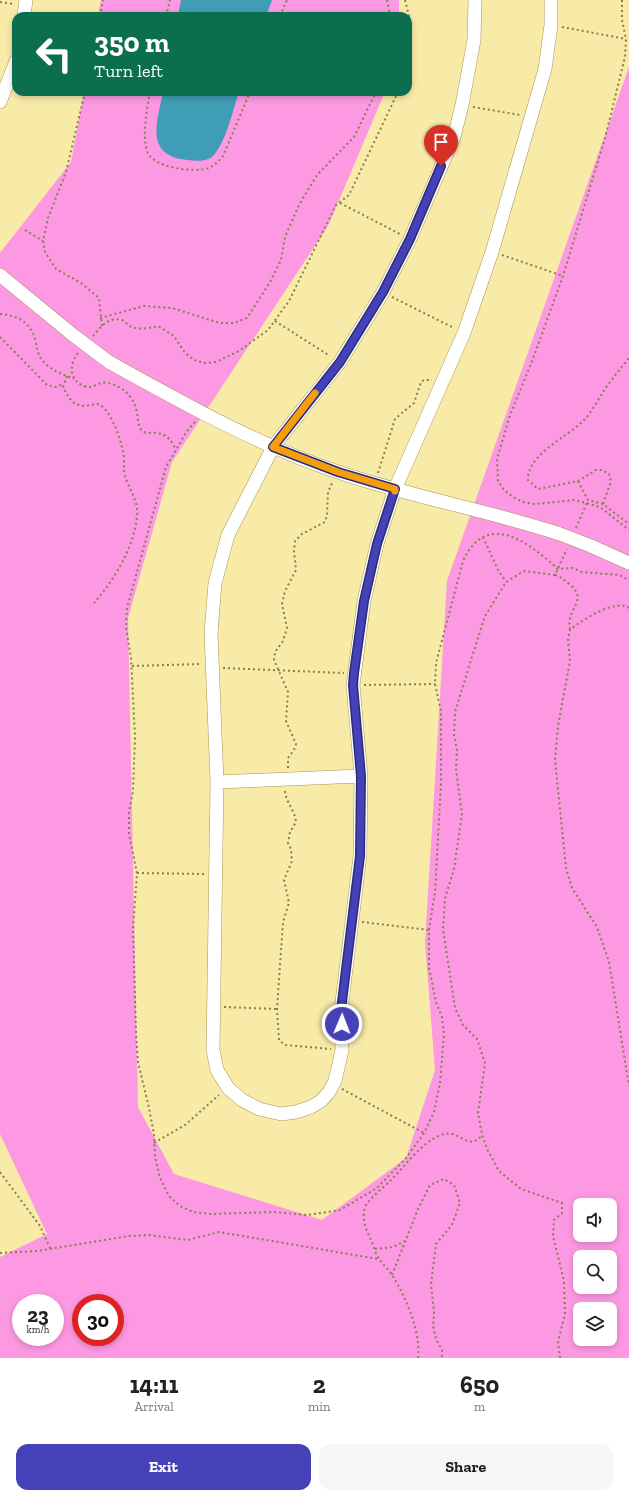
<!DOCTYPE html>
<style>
body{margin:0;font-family:"Zilla Slab",serif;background:#f6f6f6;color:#222;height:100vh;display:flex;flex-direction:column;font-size:15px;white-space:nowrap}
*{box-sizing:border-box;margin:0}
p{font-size:13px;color:#767676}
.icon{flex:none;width:22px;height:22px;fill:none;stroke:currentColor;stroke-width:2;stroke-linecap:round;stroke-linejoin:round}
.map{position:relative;height:1358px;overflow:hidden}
.side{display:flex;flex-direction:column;background:#fff;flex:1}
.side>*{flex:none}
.hud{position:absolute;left:12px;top:12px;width:400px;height:84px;border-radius:12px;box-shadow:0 2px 6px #0003;background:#0b6e4f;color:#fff;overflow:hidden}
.fabs{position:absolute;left:573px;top:1198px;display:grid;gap:8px}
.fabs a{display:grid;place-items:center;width:44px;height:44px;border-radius:8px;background:#fff;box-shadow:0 2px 6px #0003;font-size:20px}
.speed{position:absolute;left:12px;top:1294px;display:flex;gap:8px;font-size:20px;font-weight:700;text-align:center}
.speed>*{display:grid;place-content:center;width:52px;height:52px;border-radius:50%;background:#fff;box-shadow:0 2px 6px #0003;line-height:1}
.speed small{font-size:10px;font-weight:400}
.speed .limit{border:6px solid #d22;background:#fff;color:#111}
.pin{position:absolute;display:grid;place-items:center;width:34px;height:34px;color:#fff;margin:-41px -17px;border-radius:50% 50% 50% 0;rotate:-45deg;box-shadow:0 0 4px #0007}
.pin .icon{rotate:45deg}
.me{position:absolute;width:44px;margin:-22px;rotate:1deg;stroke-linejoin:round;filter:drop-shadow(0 0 3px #0008)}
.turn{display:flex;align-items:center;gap:14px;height:84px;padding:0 16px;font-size:18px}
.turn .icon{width:52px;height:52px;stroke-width:2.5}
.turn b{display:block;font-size:28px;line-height:34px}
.eta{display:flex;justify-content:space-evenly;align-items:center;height:68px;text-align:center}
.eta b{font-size:24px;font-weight:700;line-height:28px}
.primary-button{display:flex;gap:8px;margin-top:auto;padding:8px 16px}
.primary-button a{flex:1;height:46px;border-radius:12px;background:#4542b7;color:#fff;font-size:16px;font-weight:700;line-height:46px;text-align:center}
.primary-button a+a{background:#f6f6f6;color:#222}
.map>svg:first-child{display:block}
.green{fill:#fd98e2;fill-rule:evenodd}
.water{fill:#3f9db6}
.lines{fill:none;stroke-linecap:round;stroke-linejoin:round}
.minor-casing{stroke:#a59757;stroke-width:14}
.path{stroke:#877e51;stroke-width:2;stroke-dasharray:2 3;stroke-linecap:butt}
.minor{stroke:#fff;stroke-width:13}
.minor-bridge-casing{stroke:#a59757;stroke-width:14;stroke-linecap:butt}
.minor-bridge{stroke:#fff;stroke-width:13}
.route-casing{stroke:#2d2b77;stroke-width:10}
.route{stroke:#4542b7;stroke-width:7}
.slow{stroke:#f59e0b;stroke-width:7}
</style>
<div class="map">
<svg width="629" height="1358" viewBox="0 0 629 1358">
<rect width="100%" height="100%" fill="#f8eaa7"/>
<path class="green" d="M101 0H399V16H98Z
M629 67V1358H0V1257L47 1234 0 1134V253L71 162 84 92H385L328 226 172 462 128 618 138 1107 174 1174 322 1220 406 1158 435 1070 425 943 447 581ZM580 1205H610V1235H580ZM580 1257H610V1287H580ZM21 1303H55V1337H21ZM81 1303H115V1337H81ZM580 1309H610V1339H580Z"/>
<path class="water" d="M181 0H272L266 16H178Z
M163 92H239C233 110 226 141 214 155 208 162 197 161 188 160 144 156 157 123 163 92Z"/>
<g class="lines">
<g class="minor-casing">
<path id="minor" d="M475 0 474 40 462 105 454 137 410 239 383 292 340 362 273 447 228 535 215 583 211 633 217 782 213 1050 217 1070 228 1088 242 1100 259 1109 281 1114 296 1112 311 1107 321 1101 329 1092 335 1081 342 1050 341 1010 360 856 361 776 353 685 364 601 377 544 395 489 464 333 492 252 545 69 551 25V0
M24 16 26 0
M0 102 16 61
M0 275 73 335
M109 362C183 403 257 445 338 472 411 497 487 510 560 534
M591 546 629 563
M217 782 361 776"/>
</g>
<path class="path" d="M387 0 390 16
M405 0 409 16 408 23
M622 0V20L626 39 625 57 605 138 563 276 531 364 510 415 497 459 498 481 504 490 513 497 523 502 534 504 574 500 586 503 600 507 629 530
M0 2 14 4
M100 16 103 0
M166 16 170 0
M280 16 287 0
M562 27 626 39
M85 92 66 172 48 218 43 241 45 252 56 269 81 283 99 298 102 326
M150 92C147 110 142 133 147 151 152 168 195 173 209 168 215 165 219 161 223 156L250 92
M473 107 520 115
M340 203 400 234
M25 230 43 241
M502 255 563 276
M392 297 454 328
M0 314C17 315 30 322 35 339 37 347 37 353 42 360 50 370 62 374 74 379
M100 318 144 306 172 308 220 323H234L247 318 270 282 281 260 285 237 299 205 317 175 354 137 376 92
M275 321 330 356
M93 336C100 328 108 316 122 320 126 322 128 326 132 327 141 330 149 328 158 326L174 336 185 353 194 360 205 363 216 362 239 351 268 330 289 301 336 205 349 195 398 92
M0 337 47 385 56 387 64 384
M78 353C69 364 69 381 84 386 92 389 95 384 102 383 109 381 120 387 125 391 130 396 135 402 136 409 139 417 136 427 144 432 148 434 152 432 156 433 166 433 172 441 176 450
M67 376 63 387 69 398 75 404 83 406 98 404C111 409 120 438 123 451 125 459 123 468 125 476 129 490 139 501 137 516 134 548 114 580 94 603
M195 422 187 431 166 467 127 608 126 627 131 658 135 737 133 791 129 812V834L137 873 133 929 136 1034 138 1062 149 1108 154 1134 155 1157 160 1178 169 1196 180 1206 193 1212 211 1214 274 1212 307 1215 340 1210 377 1188 406 1158 424 1133 434 1112 440 1083 444 1034 442 1017 436 1002 429 968V930L435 892 441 784V711L435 684 436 663 463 561C487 509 529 543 558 569L573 568 582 572 619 575 629 580
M378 473 395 419 414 403 421 382 424 380H432
M578 481 588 500 603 504 629 524
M603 504 611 481 609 474 602 470H596L578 481 538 489 528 480C527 454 568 437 584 420 592 412 597 401 603 392 611 380 620 369 629 358
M576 528 588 500
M483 537 498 570 506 582
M555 575C560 576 563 579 568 583 591 601 565 607 570 630
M629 608C616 598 580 621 570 630L568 639 570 661 558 726 555 760 566 868 572 888 597 927 609 962 629 1086
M132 666 201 664
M223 668 344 673
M364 685 435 684
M288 768V758L294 750 296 744 286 721 288 692 274 660 275 652 283 641 287 628 282 604 285 591 296 570 294 551 295 541 302 534 325 522 327 515 328 492 333 481
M285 791C286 803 295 810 296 822L290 832 288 843 291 849 292 861 284 880 289 903 283 922 277 1009 279 1040 285 1045 331 1049
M137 873 206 874
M362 922 429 930
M224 1007 277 1009
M342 1089 424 1133
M154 1143 185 1125 219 1095
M0 1172 40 1226 50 1248
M375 1249 393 1247 405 1241
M0 1253 37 1251 129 1236 148 1235 188 1240 219 1232 378 1259
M392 1275 418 1209 430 1185 444 1179 454 1185 460 1203 452 1225 436 1244 431 1284 434 1313 433 1326 436 1339 442 1350V1358
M418 1358C421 1332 406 1297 392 1275 386 1266 379 1262 375 1251 372 1239 362 1226 364 1213 364 1208 367 1203 370 1200 376 1193 384 1187 390 1181 405 1167 424 1138 445 1134 459 1130 470 1152 482 1135
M560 1358 558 1342 565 1314 564 1281 553 1236 554 1220 562 1213V1203L521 1189 499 1171 488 1151 482 1135 478 1113 485 1063 477 1039 463 1025 455 1008 443 929 445 898 454 869 462 814 456 769 457 750 454 735 455 712 471 660 485 616 506 582 524 571 555 575 567 549"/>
<use href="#minor" class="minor"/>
<g class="minor-bridge-casing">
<path id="minor-bridge" d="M73 335 109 362
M560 534 591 546"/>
</g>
<use href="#minor-bridge" class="minor-bridge"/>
</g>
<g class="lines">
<g class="route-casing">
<path id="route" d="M342 1024 341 1010 360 856 361 776 353 685 354 673 364 601 377 544 395 489 338 472 273 447 340 362 383 292 410 239 441 166"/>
</g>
<use href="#route" class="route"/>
<path class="slow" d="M315 393 273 447 338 472 395 489V491"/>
</g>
</svg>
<div class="fabs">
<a><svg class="icon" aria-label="sound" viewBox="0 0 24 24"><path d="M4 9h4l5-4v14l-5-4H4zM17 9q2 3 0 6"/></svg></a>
<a><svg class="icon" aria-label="search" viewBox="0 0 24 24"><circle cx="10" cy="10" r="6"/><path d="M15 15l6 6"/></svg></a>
<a><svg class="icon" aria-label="layers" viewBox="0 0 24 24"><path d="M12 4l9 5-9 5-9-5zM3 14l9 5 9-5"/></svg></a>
</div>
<div class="speed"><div>23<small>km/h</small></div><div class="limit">30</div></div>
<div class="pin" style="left:441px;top:166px;background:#d93025"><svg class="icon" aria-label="arrive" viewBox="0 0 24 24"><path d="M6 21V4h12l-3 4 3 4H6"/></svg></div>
<svg class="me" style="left:342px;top:1024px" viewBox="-20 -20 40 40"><circle r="17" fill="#4542b7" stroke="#fff" stroke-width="3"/><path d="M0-11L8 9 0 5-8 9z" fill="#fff"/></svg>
<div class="hud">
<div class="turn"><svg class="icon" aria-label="left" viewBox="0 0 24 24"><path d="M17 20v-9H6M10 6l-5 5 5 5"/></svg><div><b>350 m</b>Turn left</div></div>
</div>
</div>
<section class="side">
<div class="eta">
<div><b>14:11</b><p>Arrival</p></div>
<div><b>2</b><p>min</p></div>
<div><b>650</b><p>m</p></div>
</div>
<div class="primary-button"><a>Exit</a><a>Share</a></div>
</section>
